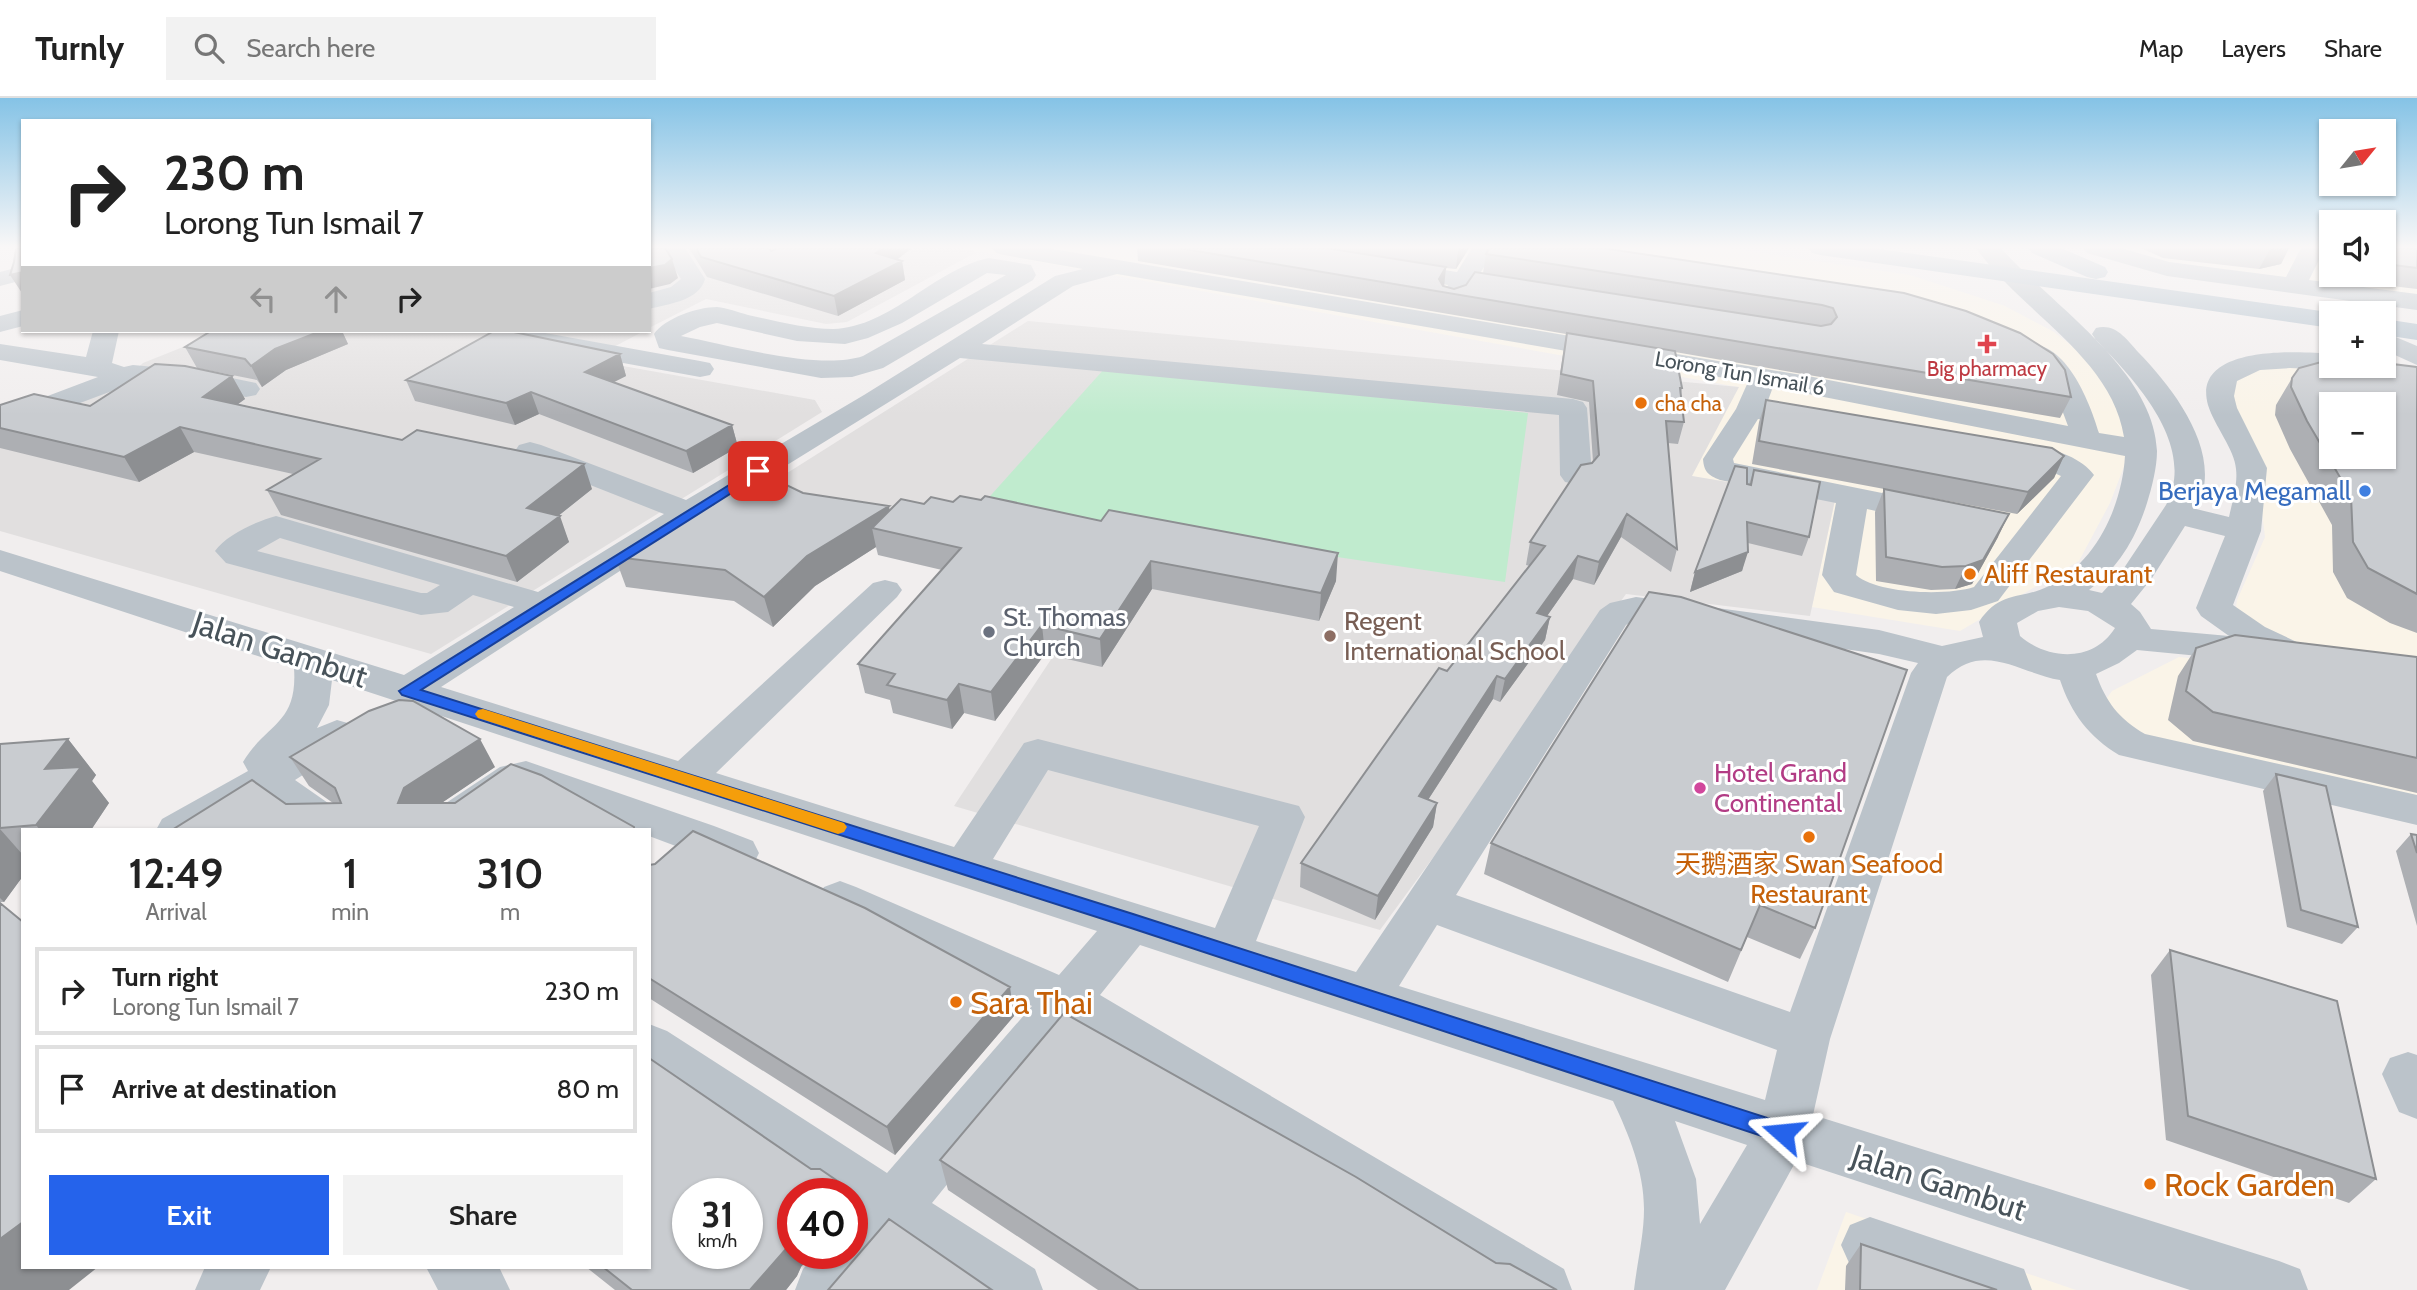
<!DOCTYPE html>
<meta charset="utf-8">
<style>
body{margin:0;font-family:Cabin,"Noto Sans SC",sans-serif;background:#f2f2f2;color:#222;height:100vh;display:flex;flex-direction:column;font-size:26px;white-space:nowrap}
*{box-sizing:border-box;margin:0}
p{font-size:23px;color:#767676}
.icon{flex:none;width:38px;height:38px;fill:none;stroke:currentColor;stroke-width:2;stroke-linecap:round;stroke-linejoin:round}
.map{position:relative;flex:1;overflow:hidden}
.details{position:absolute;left:21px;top:730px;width:630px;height:441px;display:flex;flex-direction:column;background:#fff;border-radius:0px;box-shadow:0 2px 5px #0004}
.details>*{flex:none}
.hud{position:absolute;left:21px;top:21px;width:630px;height:214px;border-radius:0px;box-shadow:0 2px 5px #0004;background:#fff;color:#222;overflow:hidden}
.needle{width:46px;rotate:60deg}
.controls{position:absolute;left:2319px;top:21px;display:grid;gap:14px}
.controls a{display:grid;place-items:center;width:77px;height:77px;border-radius:0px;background:#fff;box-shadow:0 2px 5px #0004;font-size:35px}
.speed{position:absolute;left:672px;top:1080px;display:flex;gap:14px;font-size:35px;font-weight:700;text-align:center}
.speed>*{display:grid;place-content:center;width:91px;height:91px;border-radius:50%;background:#fff;box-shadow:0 2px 5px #0004;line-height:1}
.speed small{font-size:18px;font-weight:400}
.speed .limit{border:10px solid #d22;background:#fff;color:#111}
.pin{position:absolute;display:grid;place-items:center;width:60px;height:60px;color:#fff;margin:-30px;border-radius:14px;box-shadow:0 4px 10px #0006}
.me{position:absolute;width:77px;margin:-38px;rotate:288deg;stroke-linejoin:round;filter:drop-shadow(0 0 5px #0008)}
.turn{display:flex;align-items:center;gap:24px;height:147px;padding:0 28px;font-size:32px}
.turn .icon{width:91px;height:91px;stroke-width:2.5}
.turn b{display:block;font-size:49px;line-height:60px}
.lanes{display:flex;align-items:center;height:66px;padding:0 28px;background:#0003;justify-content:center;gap:35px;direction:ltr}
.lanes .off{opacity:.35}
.eta{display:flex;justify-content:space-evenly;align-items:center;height:119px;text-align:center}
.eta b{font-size:42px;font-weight:600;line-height:49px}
.action{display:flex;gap:14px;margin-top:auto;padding:14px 28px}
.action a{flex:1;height:80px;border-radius:0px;background:#2563eb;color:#fff;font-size:28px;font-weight:600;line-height:80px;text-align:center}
.action a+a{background:#f2f2f2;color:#222}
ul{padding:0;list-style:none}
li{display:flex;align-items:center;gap:21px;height:88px;margin:0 14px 10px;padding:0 14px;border:4px solid #e0e0e0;border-radius:0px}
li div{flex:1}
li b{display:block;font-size:26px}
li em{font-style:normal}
header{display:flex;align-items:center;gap:42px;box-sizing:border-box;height:98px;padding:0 35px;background:#fff;border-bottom:2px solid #e0e0e0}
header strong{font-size:33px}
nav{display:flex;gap:38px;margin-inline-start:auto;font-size:24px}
.search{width:490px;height:63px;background:#f2f2f2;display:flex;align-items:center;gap:18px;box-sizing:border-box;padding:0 24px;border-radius:0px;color:#767676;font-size:26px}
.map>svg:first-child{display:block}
.commercial{fill:#faf4e8;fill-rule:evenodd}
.education{fill:#e1dfdf}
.green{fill:#c0ebce}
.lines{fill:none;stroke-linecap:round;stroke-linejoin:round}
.minor{fill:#bbc3ca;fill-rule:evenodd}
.major{fill:#b0bfcb;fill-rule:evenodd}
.wall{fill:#adafb3}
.shaded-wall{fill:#8d8f92}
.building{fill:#c9ccd0;stroke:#8d8f92;stroke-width:2;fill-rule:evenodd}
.route{fill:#2563eb;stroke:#184099;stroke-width:2}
.slow{fill:#f59e0b}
.health-dot{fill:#e0444e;stroke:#fff;stroke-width:2.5}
.food-dot{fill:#e8710a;stroke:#fff;stroke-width:2.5}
.shop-dot{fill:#3f7fe0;stroke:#fff;stroke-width:2.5}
.worship-dot{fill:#6b7280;stroke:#fff;stroke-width:2.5}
.education-dot{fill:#8d6e63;stroke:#fff;stroke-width:2.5}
.hotel-dot{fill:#d1479c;stroke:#fff;stroke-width:2.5}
.labels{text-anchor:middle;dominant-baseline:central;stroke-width:6;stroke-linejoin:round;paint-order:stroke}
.far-health-label{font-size:21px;fill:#be3a42;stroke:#fff}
.far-street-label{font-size:21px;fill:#48535a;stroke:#fff}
.far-food-label{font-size:21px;fill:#c56008;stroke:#fff;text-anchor:start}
.shop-label{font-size:26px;fill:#366cbe;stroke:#fff;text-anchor:end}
.food-label{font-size:26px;fill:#c56008;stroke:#fff;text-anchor:start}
.worship-label{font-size:26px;fill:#5b616d;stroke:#fff;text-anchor:start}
.education-label{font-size:26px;fill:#785e54;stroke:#fff;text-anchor:start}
.hotel-label{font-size:26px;fill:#b23c85;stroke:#fff;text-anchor:start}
.near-street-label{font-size:32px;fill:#48535a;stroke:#fff}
.near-food-label{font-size:32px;fill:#c56008;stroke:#fff;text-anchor:start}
</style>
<header>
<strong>Turnly</strong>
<div class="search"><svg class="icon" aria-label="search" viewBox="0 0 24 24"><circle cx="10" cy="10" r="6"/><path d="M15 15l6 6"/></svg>Search here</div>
<nav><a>Map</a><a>Layers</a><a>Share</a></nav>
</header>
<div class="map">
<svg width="2417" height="1192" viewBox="0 0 2417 1192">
<rect width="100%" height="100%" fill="#f1eeee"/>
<path class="commercial" d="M960 150H1727L1910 177 2005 208 2054 234 2086 259 2113 288 2124 323 2125 366 2110 405 2079 463 1960 533 1812 509 1835 402 1691 378 1738 289Z
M2090 150H2331V177H2384L2417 150V207Z
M2331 268 2417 280V702L2140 638 2104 604 2112 593 2179 559 2289 571 2236 509 2237 502 2265 439 2257 373 2224 300 2243 272ZM2331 306H2384V359H2331Z
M1846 1114 2076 1192H1817Z"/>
<path class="education" d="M649 150H955L977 154 847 224 826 226 706 201 649 230Z
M1028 223 1739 289 1692 378 1835 402 1810 518 1626 496 1380 832 954 708 1095 495 1105 446 765 389Z
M223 233H644L589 262 815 302 822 314 431 556 0 433V332L127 280 143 265Z"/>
<path class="green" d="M1105 270 1528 315 1505 484 983 406Z"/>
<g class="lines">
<path class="minor" d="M661 150H685L705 181C699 203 668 206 649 211V195L671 189 681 181Z
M992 150H1047L1813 279 2068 328 2052 285 2016 253 2019 247C2064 236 2089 302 2099 335L2124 339C2112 259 2021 214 1976 150H2001C2051 207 2154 272 2157 353 2157 369 2152 389 2147 405 2136 440 2119 469 2089 492L2102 495 2122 473 2166 407C2198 347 2133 280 2096 242L2092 236 2096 230C2116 225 2126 241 2139 255 2174 291 2226 358 2196 411L2229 419C2232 405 2238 386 2236 371 2235 352 2214 327 2208 307 2191 247 2297 253 2331 256V268H2342L2341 270 2331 272 2290 270 2260 272 2237 283 2234 298 2237 310 2267 370 2261 433 2233 507 2265 529 2301 546 2307 554 2301 562 2288 566 2265 558 2251 563 2137 552 2119 565 2096 576C2106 604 2119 621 2145 636L2417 697V727L2119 657C2089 639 2071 615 2060 582 2019 575 1984 543 1947 579L1830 941 1813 1017 2279 1163 2300 1171 2308 1192H2190L1796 1063 1725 1192H1634C1637 1165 1644 1138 1644 1111 1644 1073 1629 1037 1613 1003L1140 847 1100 897 1564 1171 1572 1192H1489L1073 931 932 1105 1035 1171 1043 1192H963L898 1147 861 1192H795L803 1171 817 1155H852V1096H823L649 976V926L667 933 887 1075 1032 908 824 813 817 801 824 789 840 783 856 789 1059 877 1097 833 332 582 329 607 317 630 337 622 351 626 357 636 351 646 295 682 351 721 357 732H305L263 702 212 732H156L162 721 248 673 243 664C266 625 298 627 294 570L0 473V452L404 577 514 509 473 497 448 514 421 517 226 465 215 453C226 437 257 423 276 418L538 494 664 416 519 359 515 353 519 347 530 344 541 347 686 402 864 297 1055 178 1083 171 1004 157 996 155ZM1117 176 1748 284 1736 311 1703 361C1704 374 1708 377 1720 382L1836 405 1822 477 1834 494 1898 512 1936 516 1971 512 1998 503 2094 377C2077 353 2027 342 2000 349L1996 355 2000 361 2041 369 2061 378 1974 489C1947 498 1878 496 1856 477L1867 411 1876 413 1887 410 1892 403 1887 396 1734 365 1733 361 1758 321 1813 331 1823 328 1828 322 1823 316 1767 305 1773 289 2125 358C2122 408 2096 465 2049 488 2022 502 2000 492 1979 524L1983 539 1942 548 1879 532 1636 499 1610 505 1600 512 1356 874 1256 843 1305 719 1299 708 1038 641 1024 645 954 749 716 675 897 499 902 492 897 485 885 482 873 485 678 663 441 589 700 421 960 260 1559 317 1560 377 1565 384 1576 386 1587 384 1592 377 1587 310 1583 304 1573 301 982 246 1073 188ZM2185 428 2225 438 2196 510 2201 518 2229 538 2151 531 2140 514 2131 506 2152 480ZM280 440 440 487 427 495H421L257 453ZM2059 509 2088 513 2115 530C2093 565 2048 562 2020 538L2017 525 2038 513ZM1635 521 1879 556 1918 565 1911 575 1790 914 1456 797 1626 527ZM1048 672 1259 728 1215 830 993 761ZM1437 827 1777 952 1765 1002 1399 888ZM1675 1023 1747 1047 1700 1126 1696 1081Z
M1472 150H1496L1479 177 1529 186 1532 191 1529 196 1520 198 1471 191 1461 206 1452 209 1443 206 1439 201 1448 187 1393 178 1384 176 1381 171 1384 166 1393 164 1457 174Z
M2083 150H2121L2169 164 2286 179 2301 150H2325L2309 182 2417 196V212L2167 178 2087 155Z
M989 160 1031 167 1036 177 1033 182 883 270 852 279 821 280 668 252 659 250 654 236C665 220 698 209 717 209 727 210 738 214 748 217 776 223 805 231 833 231 892 229 934 171 989 160ZM987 175 1006 177 863 258C820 273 729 247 681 238L700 229 717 225 797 243 845 246 868 240 902 225Z
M23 168V182L0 188V174Z
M23 212V228L0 234V218Z
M93 233H119L112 265 124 269 133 267 198 273 256 285 260 291 256 297 246 299 198 289 136 284 0 335V316L98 279 0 262V246L86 259Z
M505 233H534L700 263 710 265 714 271 710 277 700 279 519 246 510 244Z
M2384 234 2417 248V267L2384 252Z
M526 663 714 728 753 743 759 755 753 767 737 771 649 738V732H632L525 692 469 732H416L422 721 500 669Z
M2408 954 2417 957V1021L2399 1014 2382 976 2390 960Z
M1870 1119 2024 1171 2032 1192H1919L1850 1167 1841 1147 1850 1127Z
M205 1169H271L260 1192H195Z
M426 1169H499L510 1192H438Z"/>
<path class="major" d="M1808 150H1872L2335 215H2331V230L1820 157 1812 155Z
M2028 150H2061L2105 169 2108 174 2105 179 2096 181 2087 179 2032 155Z
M2384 221 2417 226V242L2384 237Z"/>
</g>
<path class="wall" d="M689 150H769L771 153 912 150 897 161 902 163 905 182 838 218 707 179Z
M1137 150H1469L1456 171 1446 170 1444 188 1454 191 1466 187 1483 175 1486 156 1904 195 2071 299 2060 320 1675 254 1682 290 1681 296 1684 324 1678 346 1668 345 1677 451 1671 474 1621 439 1594 487 1573 481 1547 518 1550 519 1545 542 1500 604 1493 601 1428 702 1437 705 1433 729 1375 822 1300 789 1301 765 1447 573 1530 468 1526 467 1530 444 1593 364 1589 304 1557 297 1566 236 1138 163Z
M2141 150H2289L2281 166 2259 171 2163 160Z
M2384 150H2417V191L2375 186 2369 177H2384Z
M211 233H342L348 246 286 272 262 289 257 282 197 270 185 249Z
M620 256 626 278 614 284 732 327 738 349 693 375 539 316 515 327 415 303 406 282Z
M2417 269V535L2390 525 2347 500 2333 474 2332 427 2290 351 2275 317 2276 307 2292 280Z
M232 278 245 301 238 306 592 391 558 418 569 444 517 484 281 417 267 392 293 376 194 354 139 384 0 350V307L90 308Z
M1766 302 2064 358 2054 380 2017 416 1752 366 1759 324Z
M1754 372 1809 439 1802 458 1748 445 1742 473 1690 494 1695 474 1747 386H1749Z
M1884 391 1998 439 1972 486 1955 491 1931 492 1876 483 1875 414Z
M803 395 890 412 924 406 1336 483 1319 523 1152 491 1102 569 1045 556 995 623 964 615 952 631 893 615 890 602 865 595 858 566 942 472 878 457 876 449 815 488 773 529 734 503 626 489 615 459Z
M1649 494 1815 830 1800 861 1747 839 1728 884 1484 776 1491 745Z
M2196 550 2417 559V695L2193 643 2168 622 2178 578Z
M68 641 96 677 92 683 109 705 91 732H23V778L4 804H0V646Z
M290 659 495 669 441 705 286 706 333 705 309 688Z
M2276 676 2358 829 2342 846 2287 829 2263 693Z
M2411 736 2417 737V828L2396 753Z
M649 767 1014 918 895 1057 649 900Z
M2170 852 2376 1081 2349 1105 2166 1042 2151 877Z
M940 1062 1496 1165 1557 1192H1098L948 1092Z
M811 1071 839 1084 844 1096H793L801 1169 797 1178 786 1192H615L586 1169H649Z
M1861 1146 1997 1192H1845L1846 1168Z"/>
<path class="shaded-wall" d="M883 150H912L882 173 902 163 905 182 838 218 834 198 876 155Z
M1459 150H1469L1456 171 1458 152Z
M2275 150H2289L2281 166 2259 171 2270 151Z
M672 161 678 180 670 186 649 191V170Z
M1446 169 1444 189 1439 181Z
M23 174V195H22L10 177Z
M321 233H342L348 246 286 272 262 289 251 268 275 251Z
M620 256 626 278 592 295 585 274Z
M232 278 245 301 216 322 203 299Z
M531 294 539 316 515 327 506 305Z
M732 327 738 349 693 375 686 353Z
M180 329 194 354 139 384 124 359Z
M2064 358 2054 380 2017 416 2028 394Z
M584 366 592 391 543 430 560 418 569 444 517 484 506 458 527 410Z
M889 408 894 435 872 430 876 449 815 488 773 529 764 499 807 458Z
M1627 416 1621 439 1594 487 1599 464Z
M2009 416 1998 439 1972 486 1955 491 1966 468Z
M1748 454 1742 473 1690 494 1695 474Z
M1338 455 1336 483 1319 523 1321 495Z
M1578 458 1573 481 1533 538 1537 515Z
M1151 463 1152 491 1102 569 1100 541Z
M1550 519 1545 542 1500 604 1505 581Z
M1042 527 1045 556 995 623 991 594Z
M1497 578 1493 601 1415 722 1419 698Z
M959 586 964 615 952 631 947 602Z
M68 641 96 677 92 683 109 705 91 732H40L36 727 45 671Z
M480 641 495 669 421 719 398 705 404 690Z
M1437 705 1433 729 1375 822 1378 798Z
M0 731 23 757V778L4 804 0 800Z
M1010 889 1014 918 895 1057 887 1029Z
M839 1084 844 1096H834Z
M23 1124V1169H98L69 1192H0V1141Z
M793 1139V1155H814L801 1169 797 1178 786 1192H750Z"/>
<path class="building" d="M16 150H23V174L10 177 14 164Z
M649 150H665L672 161 665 167 649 170Z
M696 150H769L771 153 778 150H883L876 155 902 163 834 198 701 159Z
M1178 150H1326L1446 169 1439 181 1443 188 1454 191 1466 187 1475 174 1821 228 1831 226 1837 219 1833 210 1822 207 1486 156 1489 150H1602L1904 195 1966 213 2020 235 2053 256 2065 272 2071 299Z
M2384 150H2417V170L2386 166 2384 162Z
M211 233H321L275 251 251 268 245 261 185 249Z
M494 233H509L620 256 585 274 732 327 686 353 531 294 506 305 406 282Z
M1567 235 1675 253 1682 290H1680L1684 324 1666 323 1677 451 1627 416 1599 464 1578 458 1537 515 1550 519 1505 581 1497 578 1419 698 1437 705 1378 798 1301 765 1439 570 1447 573 1545 448 1530 444 1581 367 1592 365 1599 357 1593 283 1561 276Z
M2325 263H2331V268H2384V265L2417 269V496L2368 470 2353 444 2351 398 2307 323 2291 289 2292 280 2299 270ZM2331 306H2384V359H2331Z
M155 266 185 268 232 278 203 299 402 342 417 332 584 366 527 410 560 418 506 458 267 392 320 361 180 329 124 359 0 330V307L34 296 90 308Z
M1766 302 2052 350 2064 358 2028 394 1759 343Z
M1735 368 1747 370V386L1751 387 1754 372 1820 384 1809 439 1747 424 1748 454 1695 474Z
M749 369 803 395 889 408 807 458 764 499 725 472 615 459 714 406 730 389 734 390 737 382Z
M1884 391 2009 416 1983 462 1966 468 1942 469 1886 459Z
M960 398 981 402 985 398 1101 423 1109 412 1338 455 1321 495 1151 463 1100 541 1042 527 991 594 959 586 947 602 887 587 895 576 858 566 961 450 872 430 901 401 924 406 931 399 953 404Z
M1649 494 1681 499 1907 572 1815 830 1760 807 1741 852 1491 745Z
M2235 537 2417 559V660L2213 614 2186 593 2196 550Z
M399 602 413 603 480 641 404 690 398 705H455L511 666 541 677 634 729V732H172L252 682 286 706 341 705 335 690 290 659 369 613Z
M68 641 45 671 81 669 36 727 0 730V646Z
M2276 676 2326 688 2358 829 2301 812Z
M693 733 865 810 1010 889 887 1029 649 880V767L655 766Z
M2411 736 2417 737V755Z
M0 805 23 824V1124L0 1141Z
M2170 852 2337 903 2376 1081 2188 1018Z
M1064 915 1356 1079 1496 1165 1510 1166 1557 1192H1139L940 1062Z
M649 960 811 1071H820L839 1084V1090L834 1096H793V1139L789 1142 786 1151 750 1192H632L603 1169H649ZM688 1096H747V1155H688Z
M889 1121 992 1192H828Z
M1861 1146 1997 1192H1860Z"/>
<linearGradient id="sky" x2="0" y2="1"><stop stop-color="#85c3e6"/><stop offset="0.47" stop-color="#f9f7f7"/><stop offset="1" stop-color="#f9f7f7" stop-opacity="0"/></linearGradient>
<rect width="2417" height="317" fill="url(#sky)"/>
<path class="route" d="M758 369 763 370V375L421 592 1133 816 1783 1025 1791 1028 1794 1035 1791 1042 1783 1045 1131 830 402 597 399 593Z"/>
<path class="slow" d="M483 611 844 725 847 729 844 734 838 736 478 620 475 616 478 612Z"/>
<path class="health-dot" d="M1983.5 235.5h7v7h7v7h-7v7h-7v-7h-7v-7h7z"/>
<g class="food-dot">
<circle cx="1641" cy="305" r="7"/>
<circle cx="1970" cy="476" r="7"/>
<circle cx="1809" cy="739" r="7"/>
<circle cx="956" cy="904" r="7"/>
<circle cx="2150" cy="1086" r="7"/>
</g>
<circle class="shop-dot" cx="2365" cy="393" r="7"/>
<circle class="worship-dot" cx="989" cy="534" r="7"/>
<circle class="education-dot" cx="1330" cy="538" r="7"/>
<circle class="hotel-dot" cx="1700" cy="690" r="7"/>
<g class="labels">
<g class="far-health-label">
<text x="1987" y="270">Big pharmacy</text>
</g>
<g class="far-street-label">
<text transform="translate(1740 275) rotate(10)">Lorong Tun Ismail 6</text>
</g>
<g class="far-food-label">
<text x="1655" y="305">cha cha</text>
</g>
<g class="shop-label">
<text x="2351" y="393">Berjaya Megamall</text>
</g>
<g class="food-label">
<text x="1984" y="476">Aliff Restaurant</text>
<text x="1809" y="766" text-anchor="middle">天鹅酒家 Swan Seafood<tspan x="1809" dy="30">Restaurant</tspan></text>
</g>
<g class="worship-label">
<text x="1003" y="519">St. Thomas<tspan x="1003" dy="30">Church</tspan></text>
</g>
<g class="education-label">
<text x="1344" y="523">Regent<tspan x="1344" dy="30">International School</tspan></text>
</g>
<g class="hotel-label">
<text x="1714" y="675">Hotel Grand<tspan x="1714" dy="30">Continental</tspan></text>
</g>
<g class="near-street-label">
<text transform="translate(280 551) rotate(18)">Jalan Gambut</text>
<text transform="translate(1939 1084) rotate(18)">Jalan Gambut</text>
</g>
<g class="near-food-label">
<text x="970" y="904">Sara Thai</text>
<text x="2164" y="1086">Rock Garden</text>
</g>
</g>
</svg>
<div class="controls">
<a><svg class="needle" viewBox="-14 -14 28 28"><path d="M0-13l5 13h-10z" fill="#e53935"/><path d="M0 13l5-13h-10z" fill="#767676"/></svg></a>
<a><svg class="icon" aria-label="sound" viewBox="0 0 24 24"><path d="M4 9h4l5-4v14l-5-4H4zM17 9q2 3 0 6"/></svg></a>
<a>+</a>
<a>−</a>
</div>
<div class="speed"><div>31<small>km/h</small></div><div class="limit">40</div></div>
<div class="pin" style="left:758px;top:373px;background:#d93025"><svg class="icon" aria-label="arrive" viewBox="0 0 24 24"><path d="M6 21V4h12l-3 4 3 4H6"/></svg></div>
<svg class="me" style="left:1783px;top:1035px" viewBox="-20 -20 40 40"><path d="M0-17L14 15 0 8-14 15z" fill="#2563eb" stroke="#fff" stroke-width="4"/></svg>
<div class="hud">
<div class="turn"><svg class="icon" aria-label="right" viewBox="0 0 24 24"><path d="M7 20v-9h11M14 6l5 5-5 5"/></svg><div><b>230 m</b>Lorong Tun Ismail 7</div></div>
<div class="lanes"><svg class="icon off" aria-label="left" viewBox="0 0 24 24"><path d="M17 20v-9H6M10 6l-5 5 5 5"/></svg><svg class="icon off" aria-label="ahead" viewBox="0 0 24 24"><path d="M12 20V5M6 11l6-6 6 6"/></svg><svg class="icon" aria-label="right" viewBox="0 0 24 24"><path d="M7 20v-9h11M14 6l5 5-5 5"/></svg></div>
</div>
<section class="details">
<div class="eta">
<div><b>12:49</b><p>Arrival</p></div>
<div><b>1</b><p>min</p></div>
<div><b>310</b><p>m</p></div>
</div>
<ul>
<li><svg class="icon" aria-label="right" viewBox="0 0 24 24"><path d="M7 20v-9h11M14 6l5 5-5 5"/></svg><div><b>Turn right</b><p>Lorong Tun Ismail 7</p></div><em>230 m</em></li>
<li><svg class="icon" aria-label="arrive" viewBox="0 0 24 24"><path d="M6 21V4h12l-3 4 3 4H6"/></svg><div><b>Arrive at destination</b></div><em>80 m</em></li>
</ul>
<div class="action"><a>Exit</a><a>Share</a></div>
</section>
</div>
